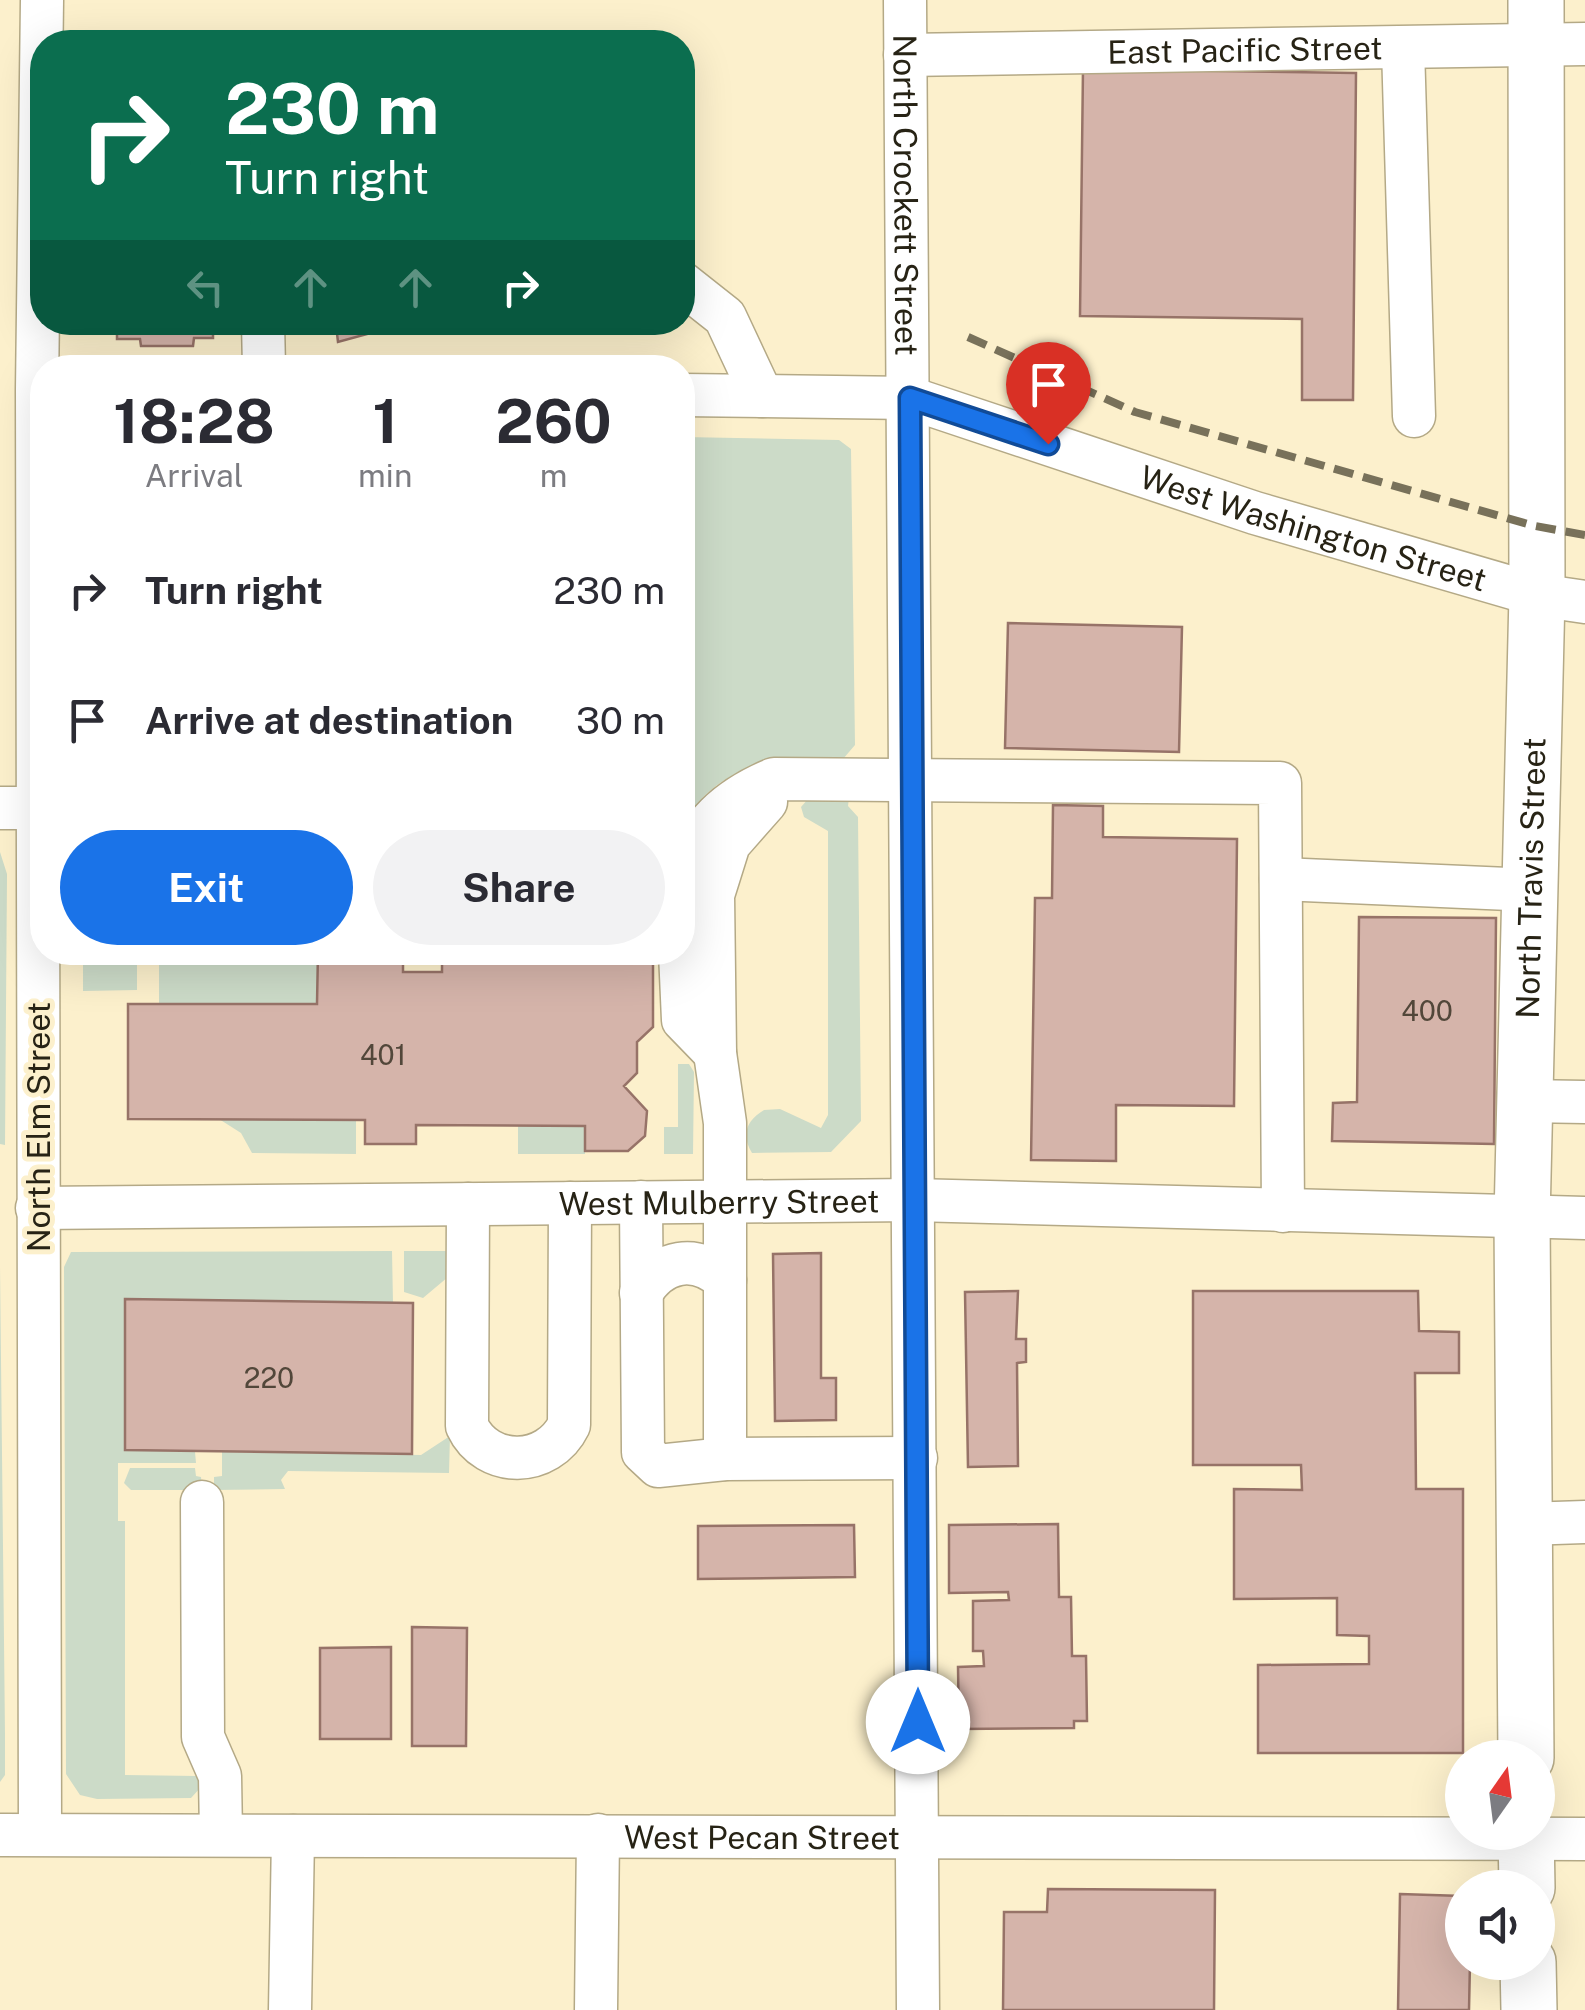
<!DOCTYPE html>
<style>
body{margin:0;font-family:"Public Sans",sans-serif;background:#f2f2f3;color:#2b2b33;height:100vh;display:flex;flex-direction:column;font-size:38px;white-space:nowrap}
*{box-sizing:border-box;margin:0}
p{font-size:32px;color:#7c7c81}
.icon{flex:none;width:55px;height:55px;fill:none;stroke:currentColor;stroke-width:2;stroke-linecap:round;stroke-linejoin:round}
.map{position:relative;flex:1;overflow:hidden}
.drawer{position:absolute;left:30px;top:355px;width:665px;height:610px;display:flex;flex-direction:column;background:#fff;border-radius:40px;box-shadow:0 10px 40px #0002}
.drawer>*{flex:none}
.top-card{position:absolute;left:30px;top:30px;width:665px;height:305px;border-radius:40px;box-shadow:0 10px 40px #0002;background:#0b6e4f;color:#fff;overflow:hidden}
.needle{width:65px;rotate:14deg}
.fabs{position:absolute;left:1445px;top:1740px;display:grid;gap:20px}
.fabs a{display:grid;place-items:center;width:110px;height:110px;border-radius:50%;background:#fff;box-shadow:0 10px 40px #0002;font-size:50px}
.pin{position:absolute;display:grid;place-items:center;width:85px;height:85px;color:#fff;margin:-102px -42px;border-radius:50% 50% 50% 0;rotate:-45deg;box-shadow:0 0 10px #0007}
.pin .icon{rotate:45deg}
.me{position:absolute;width:110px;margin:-55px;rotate:0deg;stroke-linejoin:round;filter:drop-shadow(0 0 8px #0008)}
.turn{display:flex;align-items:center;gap:35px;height:210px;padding:0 30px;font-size:45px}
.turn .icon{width:130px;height:130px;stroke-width:2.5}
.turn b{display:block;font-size:70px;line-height:85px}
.lanes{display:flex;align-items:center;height:95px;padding:0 30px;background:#0003;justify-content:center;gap:50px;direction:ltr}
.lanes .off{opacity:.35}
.eta{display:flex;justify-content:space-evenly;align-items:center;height:170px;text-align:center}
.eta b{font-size:60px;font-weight:700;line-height:70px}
.action{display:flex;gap:20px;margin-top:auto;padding:20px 30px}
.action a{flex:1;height:115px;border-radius:60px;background:#1a73e8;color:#fff;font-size:40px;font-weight:700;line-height:115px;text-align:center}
.action a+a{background:#f2f2f3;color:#2b2b33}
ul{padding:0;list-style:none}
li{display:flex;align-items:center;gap:30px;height:130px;padding:0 30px}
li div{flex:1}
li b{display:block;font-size:38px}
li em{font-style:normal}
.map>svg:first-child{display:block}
.green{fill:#ccdbc8}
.building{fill:#d5b4aa;stroke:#977368;stroke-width:2.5}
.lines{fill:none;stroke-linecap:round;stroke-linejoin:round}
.minor-casing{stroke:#b4a986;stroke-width:45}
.major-casing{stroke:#b4a986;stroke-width:58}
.minor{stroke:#fff;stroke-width:42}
.major{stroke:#fff;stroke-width:55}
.rail{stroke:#78715a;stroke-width:8;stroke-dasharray:20 10;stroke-linecap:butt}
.route-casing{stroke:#114b97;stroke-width:25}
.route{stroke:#1a73e8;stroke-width:18}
.labels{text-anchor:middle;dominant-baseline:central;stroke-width:10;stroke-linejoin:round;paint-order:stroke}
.number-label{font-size:28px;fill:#52473a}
.street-label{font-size:32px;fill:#272315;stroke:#fcf0cc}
</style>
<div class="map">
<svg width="1585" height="2010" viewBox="0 0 1585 2010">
<rect width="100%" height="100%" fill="#fcf0cc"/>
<path class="green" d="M683 437 839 440 851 449 855 745 843 759C774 756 726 761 683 821Z
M849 798 848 806 858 817 861 1121 831 1152 752 1153C741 1135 746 1121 764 1110L780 1109 821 1128 828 1115V831L804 817 801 807 808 799Z
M0 852 7 874 5 1145 0 1144Z
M83 953H137V990L83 991Z
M159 953H317V1004H159Z
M678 1064H689L694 1072 693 1154H664V1127H678Z
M219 1119 356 1120V1154L252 1153 241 1133Z
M518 1125 585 1126V1154H518Z
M392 1251 393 1303 126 1299 125 1450 195 1452 196 1463H118V1521H125V1775L197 1776 201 1787 191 1798 97 1799 80 1795 66 1774 64 1267 71 1252Z
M404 1251H450L448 1277 423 1298 404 1292Z
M0 1266 5 1734V1775L0 1782Z
M450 1436 449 1473 288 1471 281 1480 285 1489 214 1490V1477L222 1476V1452L421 1455Z
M130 1468H195L196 1476 201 1477 202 1490H131L124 1483Z"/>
<path class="building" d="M1083 69 1356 73 1353 400H1302V319L1080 316Z
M117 322H213V338H194L193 346H141L140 339H117Z
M311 322H400V325L338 342 336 325Z
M1008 623 1182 627 1179 752 1005 748Z
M1053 805 1103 806V837L1237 839 1234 1106 1116 1105V1161L1031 1160 1035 898H1052Z
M1359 917 1496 918 1494 1144 1332 1141 1333 1103 1357 1102Z
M318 952H403V972H442V952H653V1027L637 1042V1073L624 1086 647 1111 645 1136 628 1151H585V1126L416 1125V1144H365V1120L128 1119V1004H317Z
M821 1253V1378H836V1420L775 1421 773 1254Z
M1018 1291 1016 1339H1026V1362L1017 1363 1018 1466 968 1467 965 1292Z
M1193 1291H1418L1419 1331 1459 1332V1373H1415L1416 1489H1463V1753H1258V1665L1369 1664V1636L1337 1635V1598L1234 1599V1489L1302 1490 1301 1465H1193Z
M125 1299 413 1303 412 1454 125 1450Z
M1058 1524 1059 1597H1071L1072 1656H1086L1087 1721H1074V1728L959 1729 958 1667 984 1666 983 1651H973V1601L1009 1600 1008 1592 949 1593V1525Z
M854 1525 855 1577 698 1579V1526Z
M412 1627 467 1628 466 1746H412Z
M391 1647V1739H320V1648Z
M1048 1889 1215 1890 1214 2010H1003L1004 1912H1047Z
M1400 1894 1462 1896V1962H1470L1469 2010H1398Z"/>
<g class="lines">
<g class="minor-casing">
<g id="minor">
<path id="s1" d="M905 0 918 2010"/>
<path d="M1403 48 1414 416"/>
<path id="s2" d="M905 55 1585 44"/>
<path d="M682 283 725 317 762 396"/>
<path d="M263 322 264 368"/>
<path id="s3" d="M682 395 910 398 1255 513 1537 595 1585 602"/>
<path d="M0 808H39"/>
<path d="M682 873C698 825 728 798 774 779L1280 783 1283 1211"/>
<path d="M1281 879 1530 890"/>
<path d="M680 952 683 1020 715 1053"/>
<path d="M1525 1101 1585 1102"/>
<path d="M641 1202 643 1452 658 1466 725 1459 916 1458"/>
<path d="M468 1204 467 1426C487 1469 548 1468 569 1425L570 1203"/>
<path id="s4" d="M37 1208 914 1200 1585 1218"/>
<path d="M641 1293C661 1260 695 1253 725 1280"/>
<path d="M725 1459V1123L715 1053 713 895 729 844 766 802"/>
<path d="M202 1502 203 1737 220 1776 221 1834"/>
<path d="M1525 1524 1585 1522"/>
<path d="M40 1834 37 389 42 0"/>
<path id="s5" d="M0 1835 1585 1839"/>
<path d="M290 2010 293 1836"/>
<path d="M596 2010 598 1835"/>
</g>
</g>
<g class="major-casing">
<g id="major">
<path id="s6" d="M1526 1758 1522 1218 1537 595 1536 0"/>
<path d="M1526 1832 1527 1888"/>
<path d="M1528 1962 1529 2010"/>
</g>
</g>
<use href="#minor" class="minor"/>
<use href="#major" class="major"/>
<path class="rail" d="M968 337 1135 412 1535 526 1585 535"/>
</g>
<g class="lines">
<g class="route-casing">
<path id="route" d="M918 1722 910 398 1048 444"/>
</g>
<use href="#route" class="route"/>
</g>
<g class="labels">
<g class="number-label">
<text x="1427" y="1010">400</text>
<text x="383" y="1054">401</text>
<text x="269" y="1377">220</text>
</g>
<g class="street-label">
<text stroke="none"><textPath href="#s2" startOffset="340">East Pacific Street</textPath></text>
<text stroke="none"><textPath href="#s1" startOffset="195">North Crockett Street</textPath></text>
<text stroke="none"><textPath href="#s3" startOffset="652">West Washington Street</textPath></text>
<text stroke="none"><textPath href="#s6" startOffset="880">North Travis Street</textPath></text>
<text transform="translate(38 1127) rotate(-90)">North Elm Street</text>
<text stroke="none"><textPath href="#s4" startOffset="682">West Mulberry Street</textPath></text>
<text stroke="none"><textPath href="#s5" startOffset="762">West Pecan Street</textPath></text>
</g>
</g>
</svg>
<div class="fabs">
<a><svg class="needle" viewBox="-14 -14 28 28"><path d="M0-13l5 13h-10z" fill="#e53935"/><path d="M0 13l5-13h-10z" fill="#7c7c81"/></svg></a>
<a><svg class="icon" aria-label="sound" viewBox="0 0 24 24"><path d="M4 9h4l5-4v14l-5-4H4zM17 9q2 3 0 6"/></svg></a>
</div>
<div class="pin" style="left:1048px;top:444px;background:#d93025"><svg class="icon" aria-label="arrive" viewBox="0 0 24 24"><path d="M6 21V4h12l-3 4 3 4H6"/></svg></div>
<svg class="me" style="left:918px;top:1722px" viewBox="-20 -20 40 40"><circle r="19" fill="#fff"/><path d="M0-13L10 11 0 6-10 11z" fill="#1a73e8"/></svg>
<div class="top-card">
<div class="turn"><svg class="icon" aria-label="right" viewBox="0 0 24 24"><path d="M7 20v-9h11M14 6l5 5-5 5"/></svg><div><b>230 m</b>Turn right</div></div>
<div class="lanes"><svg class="icon off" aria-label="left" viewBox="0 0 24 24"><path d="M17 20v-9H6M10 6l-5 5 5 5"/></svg><svg class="icon off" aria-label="ahead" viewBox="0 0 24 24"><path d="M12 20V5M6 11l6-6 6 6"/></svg><svg class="icon off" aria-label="ahead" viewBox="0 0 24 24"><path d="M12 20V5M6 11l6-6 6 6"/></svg><svg class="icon" aria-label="right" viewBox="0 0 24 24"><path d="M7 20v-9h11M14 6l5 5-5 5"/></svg></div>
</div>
<section class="drawer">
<div class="eta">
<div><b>18:28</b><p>Arrival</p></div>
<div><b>1</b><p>min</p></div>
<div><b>260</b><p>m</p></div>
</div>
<ul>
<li><svg class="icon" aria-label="right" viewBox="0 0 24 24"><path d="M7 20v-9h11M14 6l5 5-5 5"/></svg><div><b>Turn right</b></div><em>230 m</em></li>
<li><svg class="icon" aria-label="arrive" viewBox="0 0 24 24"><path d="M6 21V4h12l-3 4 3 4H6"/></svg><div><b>Arrive at destination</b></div><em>30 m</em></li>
</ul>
<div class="action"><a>Exit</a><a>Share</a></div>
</section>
</div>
